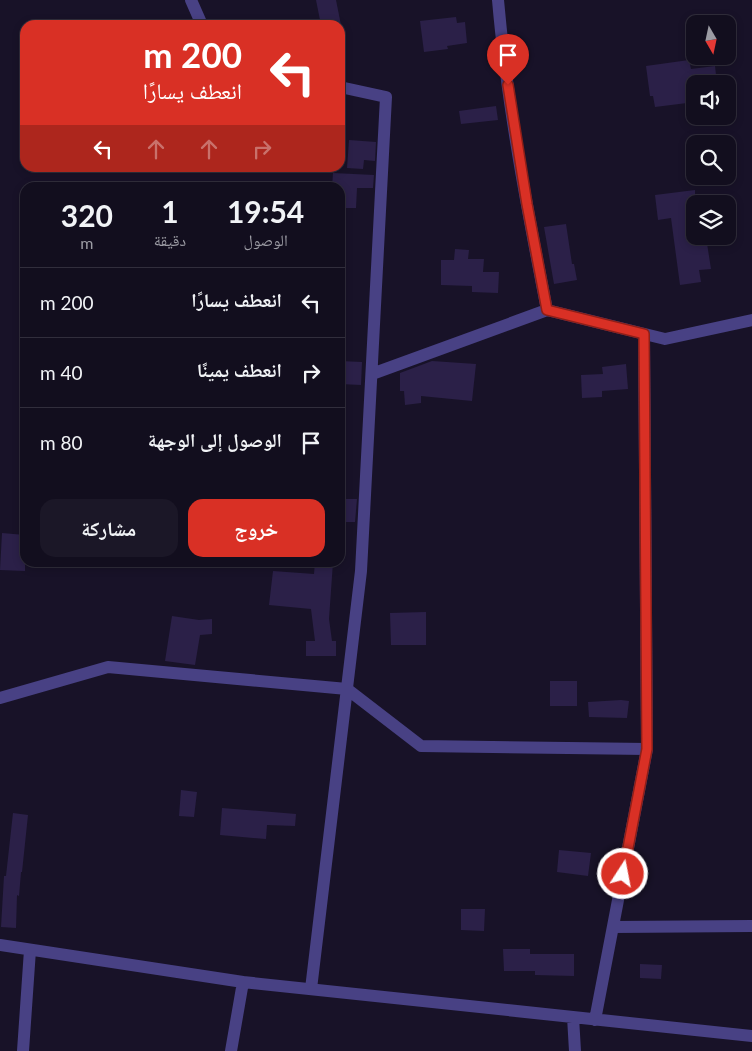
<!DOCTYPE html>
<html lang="ar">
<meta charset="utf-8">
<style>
body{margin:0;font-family:Lato,"Noto Naskh Arabic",sans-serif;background:#1b1727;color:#f1f3f6;direction:rtl;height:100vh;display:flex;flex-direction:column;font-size:19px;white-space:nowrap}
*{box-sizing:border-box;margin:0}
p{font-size:16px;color:#9c9ca4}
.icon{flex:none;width:28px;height:28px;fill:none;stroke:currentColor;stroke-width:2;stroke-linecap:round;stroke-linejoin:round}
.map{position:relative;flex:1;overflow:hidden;direction:ltr}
.sheet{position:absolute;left:20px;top:182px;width:325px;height:385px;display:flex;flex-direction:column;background:#120e1e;border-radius:15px;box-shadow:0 2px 8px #0003,0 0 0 1px #312e3c;direction:rtl}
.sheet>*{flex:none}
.guide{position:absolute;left:20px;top:20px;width:325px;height:152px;border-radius:15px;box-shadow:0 2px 8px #0003,0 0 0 1px #312e3c;direction:rtl;background:#d93025;color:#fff;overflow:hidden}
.needle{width:32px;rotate:171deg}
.controls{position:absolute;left:686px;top:15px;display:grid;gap:10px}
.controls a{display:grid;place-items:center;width:50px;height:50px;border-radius:10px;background:#120e1e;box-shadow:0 2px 8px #0003,0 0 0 1px #312e3c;font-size:25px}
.pin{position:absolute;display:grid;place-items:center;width:42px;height:42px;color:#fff;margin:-51px -21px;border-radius:50% 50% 50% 0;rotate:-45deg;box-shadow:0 0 5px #0007}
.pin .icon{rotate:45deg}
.me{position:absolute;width:55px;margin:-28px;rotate:11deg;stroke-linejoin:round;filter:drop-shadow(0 0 4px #0008)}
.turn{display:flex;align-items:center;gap:18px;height:105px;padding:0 20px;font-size:22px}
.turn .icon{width:65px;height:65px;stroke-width:2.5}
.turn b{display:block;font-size:35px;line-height:42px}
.lanes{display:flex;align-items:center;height:48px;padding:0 20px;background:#0003;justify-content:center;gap:25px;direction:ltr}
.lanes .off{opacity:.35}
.eta{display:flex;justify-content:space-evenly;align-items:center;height:85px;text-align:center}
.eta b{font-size:30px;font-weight:700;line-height:35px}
.primary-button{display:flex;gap:10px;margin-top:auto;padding:10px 20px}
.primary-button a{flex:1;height:58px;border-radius:15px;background:#d93025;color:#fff;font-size:20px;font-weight:700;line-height:58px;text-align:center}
.primary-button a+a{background:#1b1727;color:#f1f3f6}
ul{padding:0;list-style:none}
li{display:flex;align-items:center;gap:15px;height:70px;padding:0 20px;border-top:1px solid #312e3c}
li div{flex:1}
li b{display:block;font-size:19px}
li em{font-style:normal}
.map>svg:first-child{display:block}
.building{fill:#2b2048}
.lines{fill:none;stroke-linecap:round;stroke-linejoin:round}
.minor{stroke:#484184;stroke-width:12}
.route-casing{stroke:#8d1f18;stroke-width:12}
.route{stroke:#d93025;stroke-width:9}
</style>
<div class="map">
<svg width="752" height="1051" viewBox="0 0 752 1051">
<rect width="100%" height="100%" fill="#181228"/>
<path class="building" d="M316 0H336L341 25H321Z
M456 17 457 23 465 22 467 43 447 46 448 49 424 52 420 21Z
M689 60 691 69 715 66 717 84H692L695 102 655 107 653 96H650L646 66Z
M496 106 498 120 461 124 459 111Z
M349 140 376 142 375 161 364 160 363 169 347 168Z
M333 173 374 175 373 188H357L356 208H340V188H332Z
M695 190V239L706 237 711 269 699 270 701 282 680 285 671 218 658 220 655 195Z
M566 224 572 264H574L577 280 554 284 544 227Z
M455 249 469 250 468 259H484L483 272H499L498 293 472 292V286L441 285V260H454Z
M340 361 362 362 361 385 340 384Z
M432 361 476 364 472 401 421 396V403L405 405 404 391H400V373Z
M626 364 628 389 602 391V397L582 398 581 375 603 374 602 367Z
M340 499H357L355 522H340Z
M2 533 25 535V571L0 570Z
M315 562H333L329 619 332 641H336V656H306V641H315L311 609 269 605 273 571 314 574Z
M426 612V645H391L390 613Z
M172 616 199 620 212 619V634L200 635 195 665 165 661Z
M550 681H577V706H550Z
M621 700 629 701 627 718 589 717 588 702Z
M181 790 197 792 194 817 179 816Z
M222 808 296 814 295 826 267 825 266 839 220 835Z
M13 813 28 815 22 872H21L19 896 17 895 16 928 1 927 4 876H6Z
M559 850 591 853 588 876 557 872Z
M461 909H485L484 931 461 930Z
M503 949H530V954H574V976L535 975V971H504Z
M640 964 662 965 661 979 640 978Z"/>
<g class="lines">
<path class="minor" d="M191 0 202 25
M498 0C507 104 527 208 547 310
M372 374 547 310 665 339 752 320
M0 698 108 667 347 689 421 746 647 749
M613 927 752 926
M0 945 243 982 752 1036
M311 989 361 571 386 97 340 87
M573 1017 575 1051
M595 1020 647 749 644 334
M23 1051 30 950
M231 1051 243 982"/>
</g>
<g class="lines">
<g class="route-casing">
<path id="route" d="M508 85 527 204 547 310 644 334 647 749 623 874"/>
</g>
<use href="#route" class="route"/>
</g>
</svg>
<div class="controls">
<a><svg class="needle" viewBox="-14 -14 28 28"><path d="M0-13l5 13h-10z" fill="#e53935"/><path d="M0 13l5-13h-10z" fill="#9c9ca4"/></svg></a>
<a><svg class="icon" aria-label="sound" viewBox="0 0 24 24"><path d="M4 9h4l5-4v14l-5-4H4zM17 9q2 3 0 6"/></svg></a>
<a><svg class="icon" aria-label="search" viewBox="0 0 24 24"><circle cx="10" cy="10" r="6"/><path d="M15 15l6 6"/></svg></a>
<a><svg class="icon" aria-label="layers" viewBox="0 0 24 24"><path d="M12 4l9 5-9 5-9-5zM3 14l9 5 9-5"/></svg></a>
</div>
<div class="pin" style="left:508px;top:85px;background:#d93025"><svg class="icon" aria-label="arrive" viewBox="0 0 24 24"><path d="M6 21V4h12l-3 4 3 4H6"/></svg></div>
<svg class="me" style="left:623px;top:874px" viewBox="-20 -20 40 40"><circle r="17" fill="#d93025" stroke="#fff" stroke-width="3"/><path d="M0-11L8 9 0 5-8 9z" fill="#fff"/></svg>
<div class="guide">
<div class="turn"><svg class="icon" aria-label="left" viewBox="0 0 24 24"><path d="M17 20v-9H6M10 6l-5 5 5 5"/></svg><div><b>200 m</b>انعطف يسارًا</div></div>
<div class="lanes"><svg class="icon" aria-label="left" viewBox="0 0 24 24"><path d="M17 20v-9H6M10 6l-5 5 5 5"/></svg><svg class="icon off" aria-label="ahead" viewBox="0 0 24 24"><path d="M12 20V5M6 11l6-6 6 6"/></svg><svg class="icon off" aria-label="ahead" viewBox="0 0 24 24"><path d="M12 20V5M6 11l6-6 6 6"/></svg><svg class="icon off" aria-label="right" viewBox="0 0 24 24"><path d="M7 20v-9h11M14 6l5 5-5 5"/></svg></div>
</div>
<section class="sheet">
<div class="eta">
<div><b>19:54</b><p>الوصول</p></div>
<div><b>1</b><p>دقيقة</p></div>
<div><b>320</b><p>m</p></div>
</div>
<ul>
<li><svg class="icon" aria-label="left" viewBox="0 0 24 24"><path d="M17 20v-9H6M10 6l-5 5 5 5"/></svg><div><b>انعطف يسارًا</b></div><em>200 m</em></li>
<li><svg class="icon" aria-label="right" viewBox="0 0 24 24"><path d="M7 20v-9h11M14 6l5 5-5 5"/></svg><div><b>انعطف يمينًا</b></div><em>40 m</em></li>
<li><svg class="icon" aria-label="arrive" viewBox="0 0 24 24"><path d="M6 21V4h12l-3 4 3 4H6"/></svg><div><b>الوصول إلى الوجهة</b></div><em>80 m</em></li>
</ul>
<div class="primary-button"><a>خروج</a><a>مشاركة</a></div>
</section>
</div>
